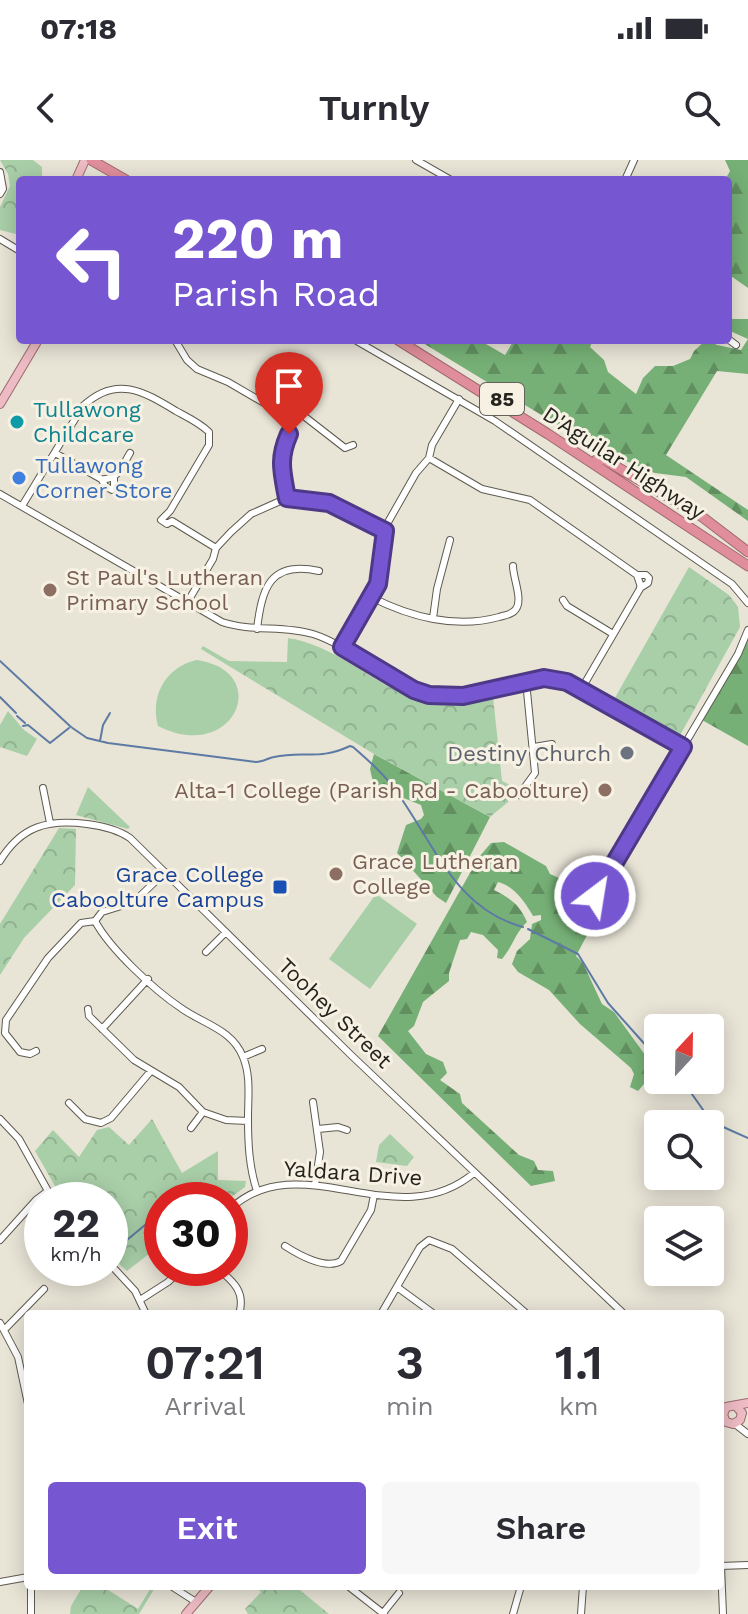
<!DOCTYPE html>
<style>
body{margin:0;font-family:"Work Sans",sans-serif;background:#f7f7f7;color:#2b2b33;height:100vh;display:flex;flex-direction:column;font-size:30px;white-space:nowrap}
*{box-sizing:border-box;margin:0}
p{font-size:26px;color:#7c7c81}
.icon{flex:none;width:44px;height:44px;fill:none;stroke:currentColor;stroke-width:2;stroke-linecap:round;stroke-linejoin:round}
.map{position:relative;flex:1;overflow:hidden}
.details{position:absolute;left:24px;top:1150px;width:700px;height:280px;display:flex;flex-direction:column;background:#fff;border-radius:8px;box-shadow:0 4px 20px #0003}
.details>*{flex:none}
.guide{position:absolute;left:16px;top:16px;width:716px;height:168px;border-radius:8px;box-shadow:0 4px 20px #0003;background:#7657d1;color:#fff;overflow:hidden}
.needle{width:52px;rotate:22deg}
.controls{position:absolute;left:644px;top:854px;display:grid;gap:16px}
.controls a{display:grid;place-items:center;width:80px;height:80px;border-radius:8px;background:#fff;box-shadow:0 4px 20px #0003;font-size:40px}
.speed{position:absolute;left:24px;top:1022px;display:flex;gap:16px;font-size:40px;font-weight:700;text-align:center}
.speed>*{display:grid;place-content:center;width:104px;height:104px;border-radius:50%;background:#fff;box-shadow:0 4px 20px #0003;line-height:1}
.speed small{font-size:20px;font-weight:400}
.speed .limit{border:12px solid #d22;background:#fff;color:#111}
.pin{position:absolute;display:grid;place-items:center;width:68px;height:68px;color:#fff;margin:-82px -34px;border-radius:50% 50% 50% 0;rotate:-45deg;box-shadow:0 0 8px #0007}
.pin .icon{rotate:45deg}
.me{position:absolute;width:88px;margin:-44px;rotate:31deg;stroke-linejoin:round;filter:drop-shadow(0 0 6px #0008)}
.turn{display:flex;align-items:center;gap:28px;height:168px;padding:0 24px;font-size:36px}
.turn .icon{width:104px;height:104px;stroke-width:2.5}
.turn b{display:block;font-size:56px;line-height:68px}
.eta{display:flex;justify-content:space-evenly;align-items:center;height:136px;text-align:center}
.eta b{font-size:48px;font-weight:600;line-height:56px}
.action{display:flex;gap:16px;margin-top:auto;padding:16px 24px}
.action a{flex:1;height:92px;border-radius:8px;background:#7657d1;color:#fff;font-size:32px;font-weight:600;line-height:92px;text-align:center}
.action a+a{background:#f7f7f7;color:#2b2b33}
.status{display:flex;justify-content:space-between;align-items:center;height:56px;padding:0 40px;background:#fff;direction:ltr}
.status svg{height:22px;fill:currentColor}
header{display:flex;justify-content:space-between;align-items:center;height:104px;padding:0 24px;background:#fff;font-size:36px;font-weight:600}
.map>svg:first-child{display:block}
.green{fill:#a9cfa8}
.forest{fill:url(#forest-firs)}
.park{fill:url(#park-crowns)}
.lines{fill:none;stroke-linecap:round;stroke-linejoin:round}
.stream{stroke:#5d7aa4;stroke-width:2}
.minor-casing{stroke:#5e5a4f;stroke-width:8}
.major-casing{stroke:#9e696f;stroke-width:10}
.highway-casing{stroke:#9e696f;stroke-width:11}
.minor{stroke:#fff;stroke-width:6}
.major{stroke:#ecbbc3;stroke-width:8}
.highway{stroke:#e08e9b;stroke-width:9}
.route-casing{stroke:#4d3988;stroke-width:20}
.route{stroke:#7657d1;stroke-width:14}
.culture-dot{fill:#0f9aa8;stroke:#f6f1e3;stroke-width:3}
.shop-dot{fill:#3f7fe0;stroke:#f6f1e3;stroke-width:3}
.education-dot{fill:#8d6e63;stroke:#f6f1e3;stroke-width:3}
.worship-dot{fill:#6b7280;stroke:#f6f1e3;stroke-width:3}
.transit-dot{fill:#1a4fb4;stroke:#f6f1e3;stroke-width:3}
.labels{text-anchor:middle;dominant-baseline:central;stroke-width:6;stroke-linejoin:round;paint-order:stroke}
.shield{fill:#f6f1e3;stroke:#636159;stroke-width:2}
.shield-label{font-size:20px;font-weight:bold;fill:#24231e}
.culture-label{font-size:22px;fill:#0d838f;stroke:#f6f1e3;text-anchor:start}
.street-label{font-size:22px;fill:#24231e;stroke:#f6f1e3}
.shop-label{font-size:22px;fill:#366cbe;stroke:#f6f1e3;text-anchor:start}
.education-label{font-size:22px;fill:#785e54;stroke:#f6f1e3;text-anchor:start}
.worship-label{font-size:22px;fill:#5b616d;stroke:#f6f1e3;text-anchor:end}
.transit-label{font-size:22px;fill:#164399;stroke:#f6f1e3;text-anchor:end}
</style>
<div class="status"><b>07:18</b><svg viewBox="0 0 49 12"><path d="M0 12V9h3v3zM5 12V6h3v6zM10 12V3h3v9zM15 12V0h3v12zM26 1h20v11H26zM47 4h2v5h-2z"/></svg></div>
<header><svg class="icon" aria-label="back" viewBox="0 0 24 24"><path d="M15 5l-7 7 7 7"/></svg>Turnly<svg class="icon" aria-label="search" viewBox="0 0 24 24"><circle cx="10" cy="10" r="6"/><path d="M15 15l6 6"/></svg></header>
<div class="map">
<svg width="748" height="1454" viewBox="0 0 748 1454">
<defs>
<pattern id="forest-firs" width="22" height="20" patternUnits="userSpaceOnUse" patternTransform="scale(2)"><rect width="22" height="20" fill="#76b076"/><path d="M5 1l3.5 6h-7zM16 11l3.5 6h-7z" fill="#618f60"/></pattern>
<pattern id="park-crowns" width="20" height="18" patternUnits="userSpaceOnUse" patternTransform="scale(2)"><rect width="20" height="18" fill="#a9cfa8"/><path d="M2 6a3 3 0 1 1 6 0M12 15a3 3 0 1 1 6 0" fill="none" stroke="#91b190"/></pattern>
</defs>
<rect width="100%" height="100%" fill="#e8e4d6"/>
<path class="green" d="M196 500C274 510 235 605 158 566 150 536 165 508 196 500Z
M376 734 417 764 370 829 329 799Z"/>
<path class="forest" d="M725 0H748V128L728 114V20H725L730 11Z
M730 159H748V214L717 211 666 295 748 350V361L686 317 655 313 599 290 418 180H479L505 195 514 180H593L590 187 604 200 608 212 636 234 643 218 655 206H673L690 199 694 191 706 180 717 185 741 190 748 179 730 171Z
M748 481V586L702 560Z
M374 594 490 657 446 743 437 737 397 693 406 665 421 659 424 655 421 645 389 632 373 622 370 609Z
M504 682 546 706 550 714 559 718 564 717 580 726 582 733 589 734 591 740 603 745 576 796 583 803 602 844 614 852 648 899 647 905 658 904V920H673L671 931 650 917 638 931 630 927 634 914 631 908 580 864 549 830 518 812 512 804 517 791 530 779 532 764 541 760V755L533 756C525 742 514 726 498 722L494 730C510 738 520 745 527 762 515 773 513 786 502 799L497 798 498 790 483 775 471 772 467 779 460 780 449 813V821L423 842 414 866 408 871 426 894 443 902 447 913 440 920 460 934 462 943 519 995 534 1001 538 1010 553 1011 555 1021 531 1026 378 876 479 697 491 683Z"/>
<path class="park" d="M0 0H33L42 7V20H20V75L0 70V47L10 26 8 14Z
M689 407 729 435 738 447 740 467 678 579 655 567 645 558 612 543Z
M288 478C347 487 391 545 449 545 464 545 479 541 493 537L502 621 512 626 508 630V642L490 657 374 594 201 489 203 486 229 501 287 502Z
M8 551 24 570 37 579 27 596 0 587V565Z
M88 627 130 667 128 669 76 655Z
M59 668 76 669 75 725 24 778 0 815V764Z
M152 959 182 1013 218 991V1020L246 1021 245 1027 230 1038 200 1030 193 1040H162C162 1089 166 1081 127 1111L110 1096V1040H63L35 991 53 970 79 997 97 970 109 967 129 985Z
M390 974 414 997 407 1006 376 1002 379 985Z
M83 1426H102L138 1449 152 1426H156L139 1454H70L71 1446Z
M255 1426H295L329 1454H248L245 1449 261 1432Z"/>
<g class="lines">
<path class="stream" d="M0 501 71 567 87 578 108 583 256 602C263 602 268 598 274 597 304 590 318 601 350 586L353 587C369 601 384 614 396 631 434 683 455 749 523 767
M0 537 16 553
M17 556 25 563
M23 566 28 565 50 583 69 568
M100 581 103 565 110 553
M528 769 578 794 608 843 658 899
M682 920 706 954 721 966 748 978
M176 1040 196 1024 201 1023
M116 1089 162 1051"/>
<g class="minor-casing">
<path id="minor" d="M416 0 451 20
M0 12 3 29 0 34
M625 20 634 0
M0 79 20 91
M728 179 736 185
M175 180 187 200 197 209 228 222 271 247 300 253 302 247
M355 180 495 261 732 424 748 443
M300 253 345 288 353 285
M55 293 101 319C118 321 122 306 130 293
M429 298 482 329 530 340 637 415 641 427 582 528
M102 320 105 326 112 330 114 328V318
M0 334 222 462C252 472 284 465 313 474 354 487 393 529 433 536 469 542 505 523 541 518 571 515 654 570 683 587
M287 338 281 303 282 292 289 274V250
M22 346 83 246C116 215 143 231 176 251 187 257 200 263 209 272V285L170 351 161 360 167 364 172 361 216 388
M637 415H646L649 418 648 423 640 428
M371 437C410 457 456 469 499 457 505 455 512 455 516 449 523 439 513 418 513 406
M563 440 567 446 613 474
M187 443 213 399 216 388 231 372 251 354 287 338 329 343 385 371
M433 458 437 429 450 380
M257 469C262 428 270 400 319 411
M342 487 378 424 387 364 416 313 429 298 432 285 459 239
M534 587 552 584
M43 628 50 663
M519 635 535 613 526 521
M0 701C21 666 48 659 87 664 103 666 117 669 130 678L351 895 624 1154
M595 736 738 494 748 470
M95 761C110 789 154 830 181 848 203 864 232 869 243 897 251 916 248 937 248 958 248 983 249 1007 257 1031
M95 761 102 752 134 742 165 712
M206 792 226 772
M88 849 89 856 134 900 179 927 203 952 226 960 248 961
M102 869 148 819
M36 891 30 894 20 892 5 873 6 860 48 798 81 763 95 761
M243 897 262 889
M313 942 320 992 315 1025
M69 943 85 959 101 963 111 958 150 912
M0 959 19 979 53 1040
M191 968 203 952
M318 969 338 967 347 970
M230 1049C301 983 396 1078 474 1013
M0 1080 36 1040 48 1031
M285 1086C299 1095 326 1110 341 1101L371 1050 374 1035
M110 1104 135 1131 146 1154
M217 1108C233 1121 246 1132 239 1154
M397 1127 434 1154
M140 1140 168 1122 183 1108
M381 1154 420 1087 429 1080 452 1089 527 1154
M0 1163 18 1197 28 1244
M5 1169 44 1129
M735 1264 748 1274
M720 1406 748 1405
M721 1406 723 1454
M0 1422 28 1417
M31 1426V1454
M171 1426 196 1442
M348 1426 384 1454
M383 1453 399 1433
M513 1454 521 1426
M581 1454 583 1426"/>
</g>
<g class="major-casing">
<path id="major" d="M76 20 85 0
M0 244 38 180
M737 1247 742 1253 740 1260 733 1264 726 1262 723 1255 726 1247 748 1243
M186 1454 210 1426"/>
</g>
<g class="highway-casing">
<path id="highway" d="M91 0 126 20
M398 180 548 274 748 406
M597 299 605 300 701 356 748 392"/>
</g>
<use href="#minor" class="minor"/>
<use href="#major" class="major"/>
<use href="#highway" class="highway"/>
</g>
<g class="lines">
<g class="route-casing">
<path id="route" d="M289 274C278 299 282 311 287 338L329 343 385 371 378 424 342 487 414 530 429 535 463 536 544 518 567 522 683 587 595 736"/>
</g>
<use href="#route" class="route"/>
</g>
<circle class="culture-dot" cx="17" cy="262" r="8"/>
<circle class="shop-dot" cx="19" cy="318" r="8"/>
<g class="education-dot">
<circle cx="50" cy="430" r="8"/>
<circle cx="605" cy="630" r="8"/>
<circle cx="336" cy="714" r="8"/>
</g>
<circle class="worship-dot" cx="627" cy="593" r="8"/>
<rect class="transit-dot" x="272" y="719" width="16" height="16" rx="4"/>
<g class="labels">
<rect class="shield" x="480" y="223" width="44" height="32" rx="6"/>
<g class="shield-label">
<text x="502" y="239">85</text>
</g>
<g class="culture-label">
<text x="33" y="249">Tullawong<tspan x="33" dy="25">Childcare</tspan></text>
</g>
<g class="street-label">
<text transform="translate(624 303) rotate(33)">D'Aguilar Highway</text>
<text transform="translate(335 853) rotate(44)">Toohey Street</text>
<text transform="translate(353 1013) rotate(4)">Yaldara Drive</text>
</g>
<g class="shop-label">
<text x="35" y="305">Tullawong<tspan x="35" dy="25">Corner Store</tspan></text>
</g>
<g class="education-label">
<text x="66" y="417">St Paul's Lutheran<tspan x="66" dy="25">Primary School</tspan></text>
<text x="589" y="630" text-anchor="end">Alta-1 College (Parish Rd - Caboolture)</text>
<text x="352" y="701">Grace Lutheran<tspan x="352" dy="25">College</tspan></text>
</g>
<g class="worship-label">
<text x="611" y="593">Destiny Church</text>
</g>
<g class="transit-label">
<text x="264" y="714">Grace College<tspan x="264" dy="25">Caboolture Campus</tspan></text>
</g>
</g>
</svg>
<div class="controls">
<a><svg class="needle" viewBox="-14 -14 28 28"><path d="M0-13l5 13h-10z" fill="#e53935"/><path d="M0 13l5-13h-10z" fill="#7c7c81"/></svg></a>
<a><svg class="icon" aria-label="search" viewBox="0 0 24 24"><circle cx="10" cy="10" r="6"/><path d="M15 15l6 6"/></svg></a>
<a><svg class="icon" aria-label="layers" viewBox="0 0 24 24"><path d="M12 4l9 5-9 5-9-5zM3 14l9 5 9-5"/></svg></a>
</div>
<div class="speed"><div>22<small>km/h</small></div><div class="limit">30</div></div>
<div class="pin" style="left:289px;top:274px;background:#d93025"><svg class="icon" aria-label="arrive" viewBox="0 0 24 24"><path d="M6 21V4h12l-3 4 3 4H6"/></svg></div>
<svg class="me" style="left:595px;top:736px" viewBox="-20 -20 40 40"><circle r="17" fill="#7657d1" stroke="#fff" stroke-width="3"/><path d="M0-11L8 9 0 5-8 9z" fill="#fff"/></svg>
<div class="guide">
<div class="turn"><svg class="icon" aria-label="left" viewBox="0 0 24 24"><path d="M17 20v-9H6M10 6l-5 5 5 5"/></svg><div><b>220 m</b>Parish Road</div></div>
</div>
<section class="details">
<div class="eta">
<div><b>07:21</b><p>Arrival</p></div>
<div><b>3</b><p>min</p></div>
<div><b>1.1</b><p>km</p></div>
</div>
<div class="action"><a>Exit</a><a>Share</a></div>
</section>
</div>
